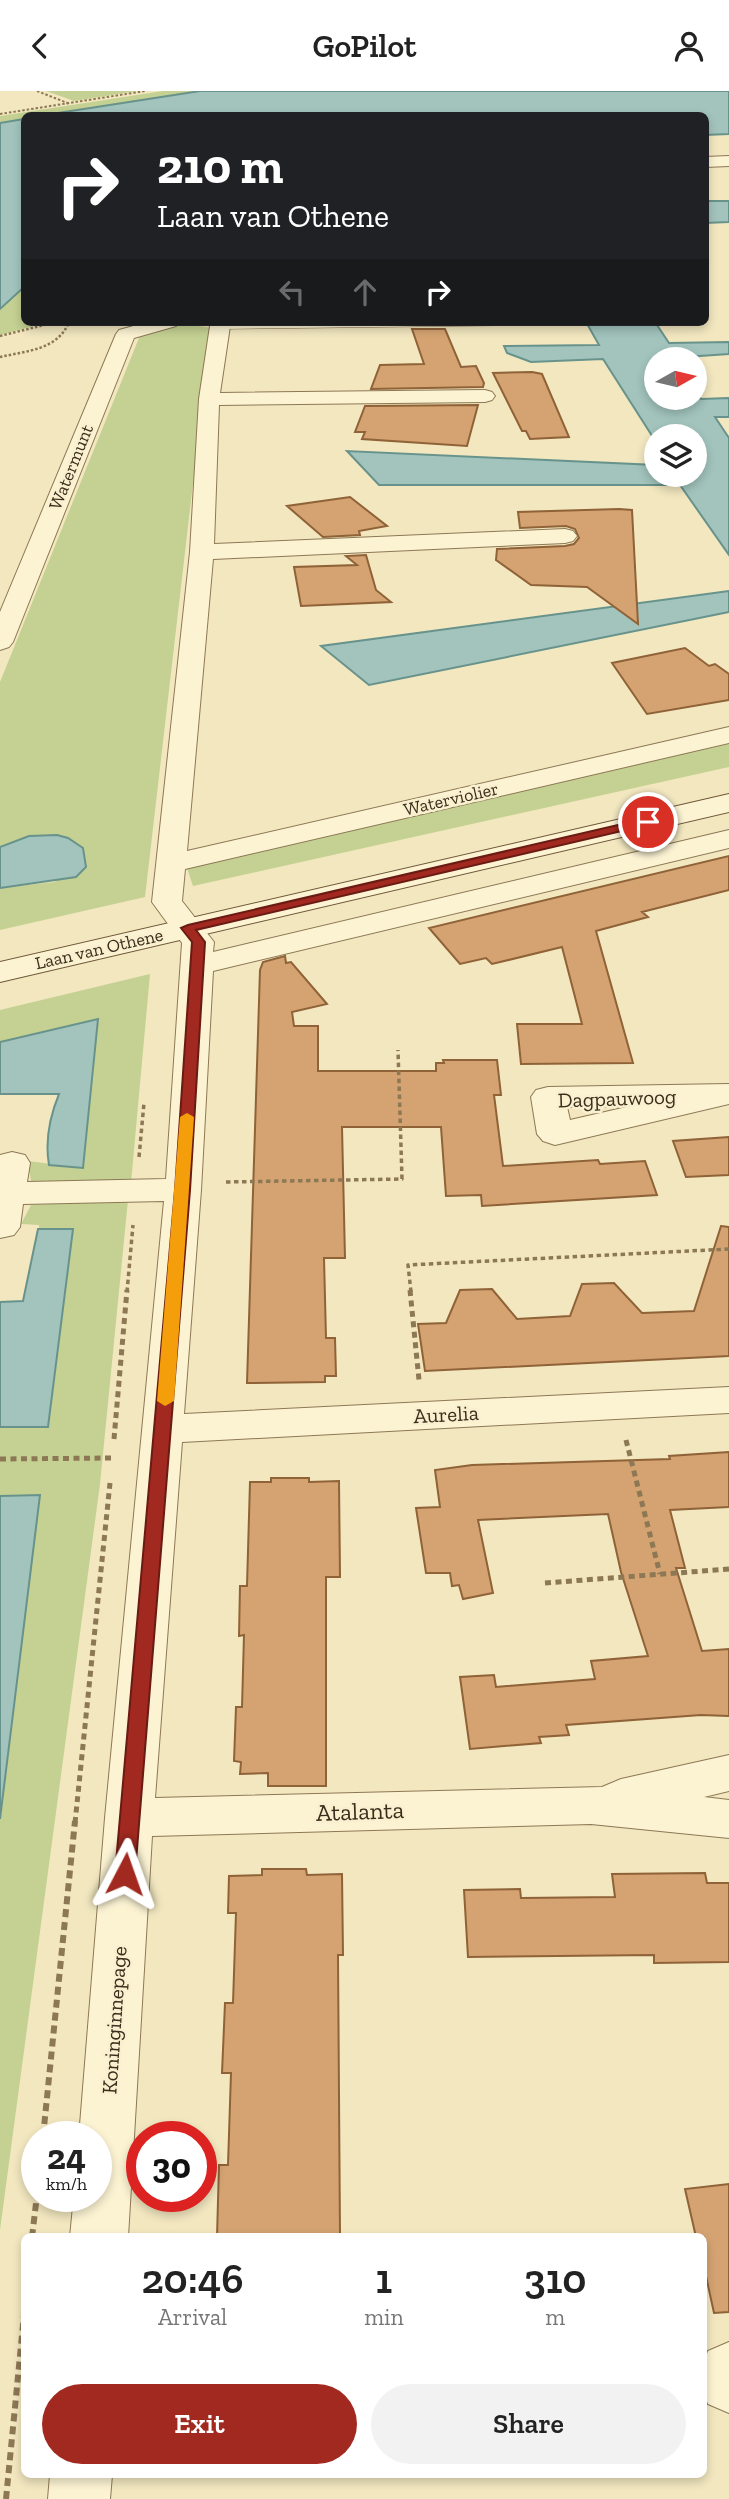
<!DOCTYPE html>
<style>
body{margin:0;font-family:"Zilla Slab",serif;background:#f2f2f2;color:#222;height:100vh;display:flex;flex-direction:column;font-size:26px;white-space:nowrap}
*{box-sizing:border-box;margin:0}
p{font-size:23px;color:#767676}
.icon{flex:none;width:38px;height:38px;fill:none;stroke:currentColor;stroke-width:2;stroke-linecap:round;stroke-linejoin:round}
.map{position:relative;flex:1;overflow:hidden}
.panel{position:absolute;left:21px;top:2142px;width:686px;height:245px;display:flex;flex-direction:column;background:#fff;border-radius:10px;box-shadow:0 4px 10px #0003}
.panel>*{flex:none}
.top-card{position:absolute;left:21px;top:21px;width:688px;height:214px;border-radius:10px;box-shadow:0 4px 10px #0003;background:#202124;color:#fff;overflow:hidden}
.needle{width:46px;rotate:82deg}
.controls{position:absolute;left:644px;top:256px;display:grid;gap:14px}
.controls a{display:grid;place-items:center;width:63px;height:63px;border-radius:50%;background:#fff;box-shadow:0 4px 10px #0003;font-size:35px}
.speed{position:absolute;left:21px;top:2030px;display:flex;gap:14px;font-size:35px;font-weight:700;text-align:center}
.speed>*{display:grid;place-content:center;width:91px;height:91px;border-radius:50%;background:#fff;box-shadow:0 4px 10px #0003;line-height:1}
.speed small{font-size:18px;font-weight:400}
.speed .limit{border:10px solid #d22;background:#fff;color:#111}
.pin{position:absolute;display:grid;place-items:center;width:60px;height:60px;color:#fff;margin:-30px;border:4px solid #fff;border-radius:50%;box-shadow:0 2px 7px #0007}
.me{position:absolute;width:77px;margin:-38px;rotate:4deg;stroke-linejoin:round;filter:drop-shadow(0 0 5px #0008)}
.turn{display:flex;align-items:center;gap:24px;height:147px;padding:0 21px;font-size:32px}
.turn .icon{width:91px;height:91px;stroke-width:2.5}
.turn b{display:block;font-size:49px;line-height:60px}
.lanes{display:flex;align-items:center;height:66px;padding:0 21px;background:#0003;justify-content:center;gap:35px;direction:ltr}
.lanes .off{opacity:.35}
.eta{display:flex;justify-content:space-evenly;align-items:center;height:119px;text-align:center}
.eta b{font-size:42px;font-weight:600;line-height:49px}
.button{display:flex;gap:14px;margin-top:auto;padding:14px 21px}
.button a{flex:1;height:80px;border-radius:42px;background:#a2291f;color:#fff;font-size:28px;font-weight:600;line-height:80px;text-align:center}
.button a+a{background:#f2f2f2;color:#222}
header{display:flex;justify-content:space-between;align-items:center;height:91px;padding:0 21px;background:#fff;font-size:32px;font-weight:600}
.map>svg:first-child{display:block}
.green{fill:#c4d192}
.water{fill:#a2c4bd;stroke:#68938c;stroke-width:2}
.building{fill:#d4a371;stroke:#8f6238;stroke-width:2}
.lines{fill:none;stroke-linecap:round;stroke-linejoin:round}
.lane-casing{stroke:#8d7855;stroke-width:1}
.street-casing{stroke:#8d7855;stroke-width:2}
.secondary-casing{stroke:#6f5838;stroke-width:2}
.path-far4{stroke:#8d7855;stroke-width:2;stroke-dasharray:2.5 2;stroke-linecap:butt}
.path-far3{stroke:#8d7855;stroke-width:2.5;stroke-dasharray:2.5 2;stroke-linecap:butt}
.path-far2{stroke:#8d7855;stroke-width:3.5;stroke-dasharray:4.5 3.5;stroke-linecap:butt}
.path-far1{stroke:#8d7855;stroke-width:5;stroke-dasharray:6 4.5;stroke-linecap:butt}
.path{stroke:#8d7855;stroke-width:6;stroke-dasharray:8 5;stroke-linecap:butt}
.lane{fill:#fcf3d3;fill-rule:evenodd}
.street{fill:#fcf3d3;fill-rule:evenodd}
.secondary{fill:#fcf3d3;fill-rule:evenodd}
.route{fill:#a2291f;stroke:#691b14;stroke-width:2}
.slow{fill:#f59e0b}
.labels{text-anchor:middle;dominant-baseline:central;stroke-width:5;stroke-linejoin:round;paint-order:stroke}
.far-street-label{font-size:18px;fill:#3b2d1b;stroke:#f9f0cf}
.street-label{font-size:21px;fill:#3b2d1b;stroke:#f9f0cf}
.near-street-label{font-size:24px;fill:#3b2d1b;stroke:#f9f0cf}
</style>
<header><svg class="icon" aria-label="back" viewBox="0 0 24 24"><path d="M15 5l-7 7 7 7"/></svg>GoPilot<svg class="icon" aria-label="person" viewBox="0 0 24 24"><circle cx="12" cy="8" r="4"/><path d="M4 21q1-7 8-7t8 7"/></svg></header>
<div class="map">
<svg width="729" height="2408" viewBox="0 0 729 2408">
<rect width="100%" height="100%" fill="#f2e7bf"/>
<path class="green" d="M46 0H137L74 10Z
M163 0H200L45 24H24V28L0 32V25Z
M24 196V231H49L0 244V218Z
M180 232 211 237 145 806 0 839V797L55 791 68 747C43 741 23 747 0 756V591L141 242Z
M729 651V676L193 795 186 774Z
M150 883 131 1092 31 1090 28 1070 83 1077 97 928 0 951V919Z
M128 1109 100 1393 0 2139V1728L40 1404 0 1405V1336L48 1335 73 1138H39V1134L21 1133 31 1114Z"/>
<path class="water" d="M200 0H729V43L705 44V24H45Z
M24 28V196L0 218V32Z
M705 110H729V131L705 132Z
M586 231H655L669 252 729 251V263L656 268V306H695V299L701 308 729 307V326H715L729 347V464L680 394H379L347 360 656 374V383H695V345H656V351L603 268 531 271 507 262 504 255 599 254Z
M729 500V521L369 594 321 555Z
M57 744 68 747 83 757 86 776 76 786 0 797V756L29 745Z
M98 928 83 1077 49 1074C45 1051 50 1025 59 1003H0V951Z
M38 1138H73L48 1336H0V1211L23 1210Z
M40 1404 0 1728V1405Z"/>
<path class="building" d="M412 238H445L461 276 476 275 484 292 483 296 371 298 380 274 424 273Z
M532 281 542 283 569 346 530 348 526 340H522L493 282Z
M478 314 467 355 362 348 365 341H355L365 315Z
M350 406 387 435 359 440 360 444 323 446 287 415Z
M619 418 632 419 638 533 587 496 531 494 496 469 497 458 565 455 574 453 579 447 575 438 566 435 520 437 518 421Z
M366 464 376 499 391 511 301 515 294 476 357 474 346 465Z
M685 557 709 575 715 573 729 583V609L647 623 612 572Z
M729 765V799L642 821 648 826 596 840 633 972 521 973 517 933H582L562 856 492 873 486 867 460 873 429 837Z
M285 865 286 872 291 871 327 913 292 921 294 935H318V980H436V972H444L443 969H497L501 1004H494L503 1075 598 1069 600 1073 645 1070 657 1104 482 1115 481 1104 446 1105 441 1036H342L345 1167H324L326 1247H335L336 1285H325V1291L247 1292 260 879 263 871Z
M729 1046V1084L686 1086 673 1050Z
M721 1135 729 1136V1265L425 1280 418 1233 446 1232 460 1199 492 1198 517 1228 570 1225 582 1193 614 1192 642 1222 694 1220Z
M729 1361V1416L670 1419 685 1477H676L702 1560 729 1558V1625L701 1624 566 1634 569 1644 539 1646 541 1652 470 1658 460 1586 494 1584 496 1596 595 1588 591 1570 648 1565 621 1481 608 1423 478 1429 493 1502 463 1508 459 1494 452 1495 450 1482H426L416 1417 440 1416 435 1379 472 1374 670 1368 669 1365Z
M271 1387H309V1391L339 1390 340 1486H326V1695H268V1682L240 1683 241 1671 234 1670 236 1616H242L244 1544 239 1545 240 1495H247L250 1391H271Z
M262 1778H306L307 1784 342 1783 343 1864H338L340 2146H217L219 2074H228L231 1982H222L225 1912H233L236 1822H228L229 1785 262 1784Z
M705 1782 707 1792H729V1871L654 1872V1864L468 1866 464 1799 520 1798 521 1807 615 1806 612 1783Z
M729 2093V2221L714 2222 704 2176V2146H696L685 2098Z"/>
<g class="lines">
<g class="lane-casing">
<path id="lane" d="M542 231 536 234 220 238 214 235 220 232Z"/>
</g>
<g class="street-casing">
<path id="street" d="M729 65V75L705 76V66Z
M148 231H179L176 235 134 247 13 551 9 556 0 559V521L116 243 119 239Z
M207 231H227L230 235 220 302 485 299 492 301 495 305 492 309 485 311 219 314 214 453 565 438 573 440 577 445 573 450 565 452 213 468 187 760 729 636V652L185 778 182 810 214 851 213 861 729 739V757L213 880 201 1099 184 1323 729 1296V1322L182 1351 155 1707 602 1696 621 1688 729 1664V1700L704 1706 729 1709V1747L591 1733 152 1745 128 2146H70L74 2105H96V2046H79L105 1727 164 1110 23 1113 20 1136 14 1144 0 1147V1064L12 1061 25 1064 30 1072 27 1091 166 1088 182 852 152 811 190 461 199 308 210 235Z
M729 993V1013L555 1054 543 1050 537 1043 531 1006 536 999 548 996ZM631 1015 570 1029 567 1016Z
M729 2251V2322L708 2313C701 2298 701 2276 708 2260Z
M50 2384H112L110 2408H48Z"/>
</g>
<g class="secondary-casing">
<path id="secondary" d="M729 703V721L0 891V871Z"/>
</g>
<path class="path-far4" d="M37 0 70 13
M0 23 145 0"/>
<path class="path-far3" d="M0 245 56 231
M0 266C26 260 58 259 69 231"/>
<path class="path-far2" d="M139 1066 144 1012
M226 1091 402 1088 398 959
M127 1201 133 1134
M411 1201 408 1174 729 1158"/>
<path class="path-far1" d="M410 1199 419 1289
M114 1348 127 1199
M626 1349 660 1483
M0 1368 112 1367
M545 1492 729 1478
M75 1732 110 1392"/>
<path class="path" d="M43 2046 75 1730
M32 2146 37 2104
M6 2408 24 2224"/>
<use href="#lane" class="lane"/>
<use href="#street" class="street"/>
<use href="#secondary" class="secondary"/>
</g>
<path class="route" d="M648 727 652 728V733L196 839 205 851 190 1099 135 1783 132 1789 125 1791 118 1789 115 1783 175 1099 192 851 181 837 188 834Z"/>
<path class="slow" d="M187 1022 194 1026 174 1310 165 1315 157 1310 180 1026Z"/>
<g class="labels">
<g class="far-street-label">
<text transform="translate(71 376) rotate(-68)">Watermunt</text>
<text transform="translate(451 708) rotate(-13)">Waterviolier</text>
<text transform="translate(99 858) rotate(-13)">Laan van Othene</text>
</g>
<g class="street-label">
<text transform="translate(617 1007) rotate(-2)">Dagpauwoog</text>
<text transform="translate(446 1323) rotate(-3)">Aurelia</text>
<text transform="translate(114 1929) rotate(-86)">Koninginnepage</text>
</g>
<g class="near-street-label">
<text transform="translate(360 1720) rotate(-2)">Atalanta</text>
</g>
</g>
</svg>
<div class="controls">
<a><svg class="needle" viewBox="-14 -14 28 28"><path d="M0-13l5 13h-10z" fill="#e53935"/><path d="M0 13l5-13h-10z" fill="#767676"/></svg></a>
<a><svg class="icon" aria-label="layers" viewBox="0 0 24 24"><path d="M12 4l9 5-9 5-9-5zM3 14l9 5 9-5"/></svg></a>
</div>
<div class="speed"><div>24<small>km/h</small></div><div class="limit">30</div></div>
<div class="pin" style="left:648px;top:731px;background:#d93025"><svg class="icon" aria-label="arrive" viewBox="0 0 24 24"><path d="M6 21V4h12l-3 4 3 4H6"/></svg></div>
<svg class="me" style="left:125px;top:1783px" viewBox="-20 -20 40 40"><path d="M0-17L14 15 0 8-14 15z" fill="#a2291f" stroke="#fff" stroke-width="4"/></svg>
<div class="top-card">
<div class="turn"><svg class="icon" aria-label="right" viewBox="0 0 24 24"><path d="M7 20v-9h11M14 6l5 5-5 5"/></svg><div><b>210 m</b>Laan van Othene</div></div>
<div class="lanes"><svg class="icon off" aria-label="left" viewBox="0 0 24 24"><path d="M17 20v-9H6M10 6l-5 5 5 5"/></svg><svg class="icon off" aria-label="ahead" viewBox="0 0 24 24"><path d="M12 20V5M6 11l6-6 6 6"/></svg><svg class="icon" aria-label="right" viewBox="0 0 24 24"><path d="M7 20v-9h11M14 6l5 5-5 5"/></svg></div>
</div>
<section class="panel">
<div class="eta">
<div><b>20:46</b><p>Arrival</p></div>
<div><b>1</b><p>min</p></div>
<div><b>310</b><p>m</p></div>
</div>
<div class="button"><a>Exit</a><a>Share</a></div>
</section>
</div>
